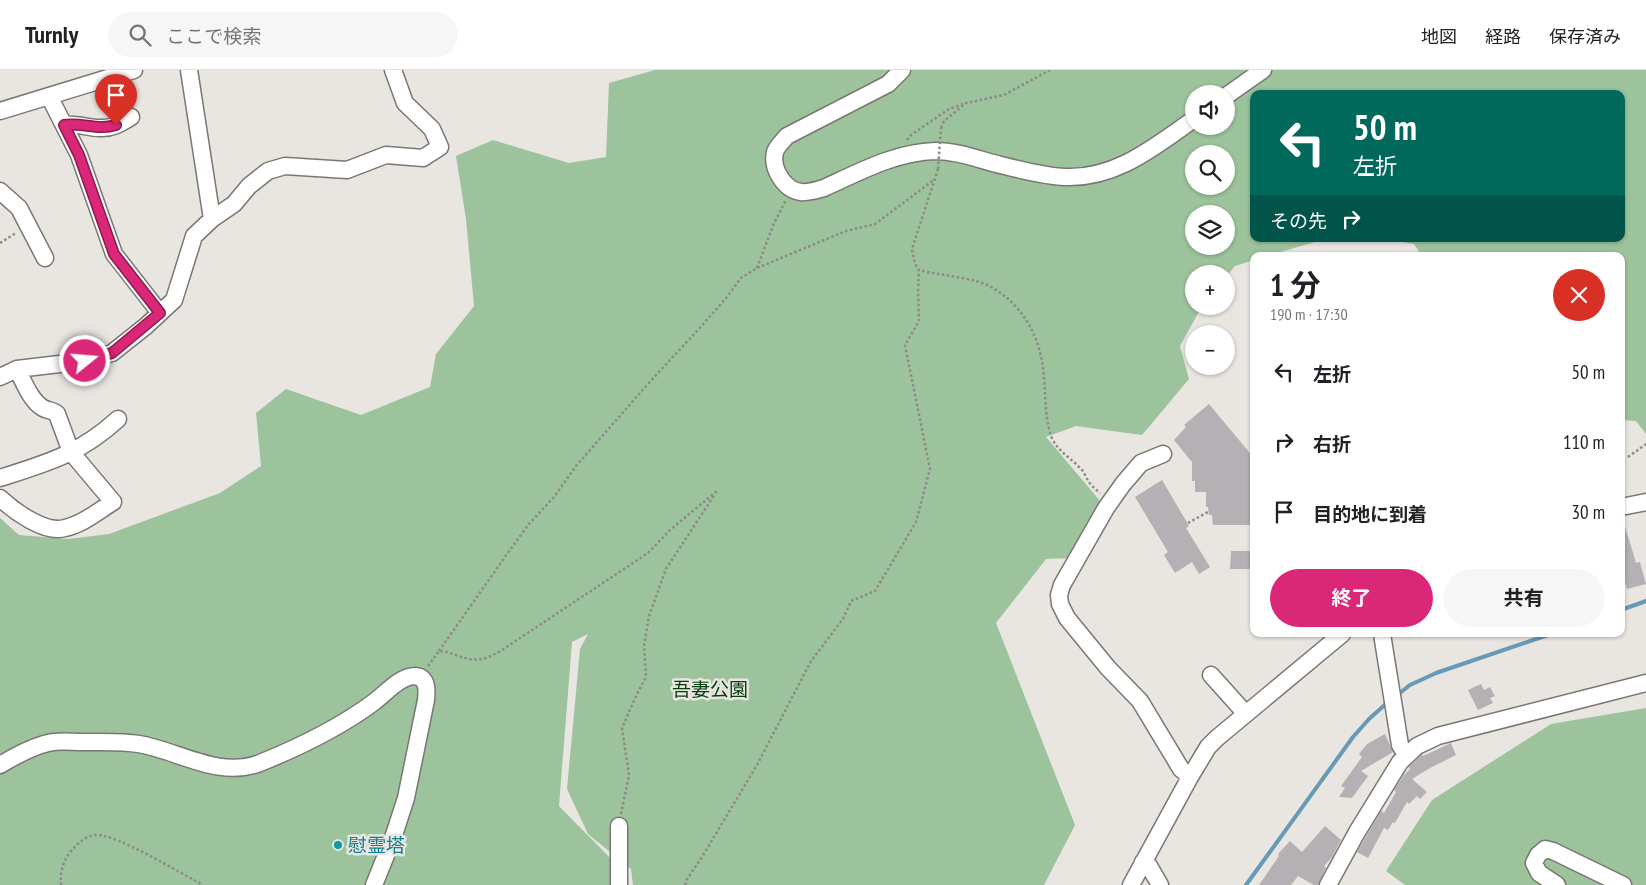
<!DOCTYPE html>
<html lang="ja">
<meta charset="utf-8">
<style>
body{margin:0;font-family:"PT Sans Narrow","Noto Sans JP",sans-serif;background:#f6f6f6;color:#202124;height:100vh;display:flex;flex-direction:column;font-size:19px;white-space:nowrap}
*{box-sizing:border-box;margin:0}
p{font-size:16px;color:#757577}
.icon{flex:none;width:28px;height:28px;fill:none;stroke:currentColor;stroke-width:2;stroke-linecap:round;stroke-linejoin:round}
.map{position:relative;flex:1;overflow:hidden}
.panel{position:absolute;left:1250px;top:182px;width:375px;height:385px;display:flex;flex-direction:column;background:#fff;border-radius:10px;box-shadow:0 1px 4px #0004}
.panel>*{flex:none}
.top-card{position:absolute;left:1250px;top:20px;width:375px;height:152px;border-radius:10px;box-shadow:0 1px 4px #0004;background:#00695c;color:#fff;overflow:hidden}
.controls{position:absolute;left:1185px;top:15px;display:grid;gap:10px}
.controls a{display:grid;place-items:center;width:50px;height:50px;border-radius:50%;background:#fff;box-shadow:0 1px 4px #0004;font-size:25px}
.pin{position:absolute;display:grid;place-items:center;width:42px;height:42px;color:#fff;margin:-51px -21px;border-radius:50% 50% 50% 0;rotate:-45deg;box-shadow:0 0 5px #0007}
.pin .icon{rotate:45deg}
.me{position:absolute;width:55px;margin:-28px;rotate:73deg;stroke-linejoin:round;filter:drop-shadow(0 0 4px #0008)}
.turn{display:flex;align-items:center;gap:18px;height:105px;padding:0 20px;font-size:22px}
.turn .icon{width:65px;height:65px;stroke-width:2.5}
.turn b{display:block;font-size:35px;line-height:42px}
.then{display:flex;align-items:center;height:48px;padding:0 20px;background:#0003;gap:10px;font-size:19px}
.round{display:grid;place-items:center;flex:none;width:52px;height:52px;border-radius:26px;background:#f6f6f6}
.head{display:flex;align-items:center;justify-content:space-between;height:85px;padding:0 20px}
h1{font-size:30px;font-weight:700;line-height:38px}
.button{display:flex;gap:10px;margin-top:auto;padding:10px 20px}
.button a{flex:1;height:58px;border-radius:30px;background:#db2777;color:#fff;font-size:20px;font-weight:700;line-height:58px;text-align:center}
.button a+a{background:#f6f6f6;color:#202124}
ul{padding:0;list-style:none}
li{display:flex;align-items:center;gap:15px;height:70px;padding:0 20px}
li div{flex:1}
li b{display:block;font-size:19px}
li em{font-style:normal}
header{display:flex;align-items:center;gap:30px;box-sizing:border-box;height:70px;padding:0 25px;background:#fff;border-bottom:1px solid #e0e0e0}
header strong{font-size:24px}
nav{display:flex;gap:28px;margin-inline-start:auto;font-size:18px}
.search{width:350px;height:45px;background:#f6f6f6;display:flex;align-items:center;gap:12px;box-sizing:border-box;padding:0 18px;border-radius:28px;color:#757577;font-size:19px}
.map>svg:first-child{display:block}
.green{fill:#9cc39c;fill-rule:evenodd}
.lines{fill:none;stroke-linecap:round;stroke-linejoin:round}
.stream{stroke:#669ab6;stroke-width:4}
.building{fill:#b4b0b3}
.minor-casing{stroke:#7a7773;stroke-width:19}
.path{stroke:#8c8986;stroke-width:2.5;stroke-dasharray:2.5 2.5;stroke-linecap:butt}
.minor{stroke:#fff;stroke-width:16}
.path-bridge{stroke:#8c8986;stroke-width:2.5;stroke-dasharray:2.5 2.5;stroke-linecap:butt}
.route-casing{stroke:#8e194d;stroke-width:12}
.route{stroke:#db2777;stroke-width:9}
.culture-dot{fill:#0f9aa8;stroke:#e9e5e1;stroke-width:2}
.labels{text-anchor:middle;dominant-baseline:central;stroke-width:5;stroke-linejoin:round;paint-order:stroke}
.park-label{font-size:19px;fill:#05410e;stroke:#e9e5e1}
.culture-label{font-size:19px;fill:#0d838f;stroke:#e9e5e1;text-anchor:start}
</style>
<header>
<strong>Turnly</strong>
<div class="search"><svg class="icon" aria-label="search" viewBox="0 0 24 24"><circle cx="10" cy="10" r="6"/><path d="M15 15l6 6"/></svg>ここで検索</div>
<nav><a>地図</a><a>経路</a><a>保存済み</a></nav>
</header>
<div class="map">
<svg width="1646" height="815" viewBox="0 0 1646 815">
<rect width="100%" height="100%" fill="#e9e5e1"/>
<path class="green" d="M655 0H1646V364L1636 351 1621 350V186H1422L1414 174 1386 169H1621V24H1254V169H1325L1267 186H1254V190L1235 196 1226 207V204H1194V236H1202L1180 276 1189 309 1142 365 1076 356 1046 367 1106 438 1071 488 1046 489 996 553 1075 755 1044 815H633L631 799 588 764 567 719 580 579 588 564 572 572 559 736 623 801V815H0V448L19 465 68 469 109 464 220 423 261 396 256 343 286 319 361 345 430 317 436 284 474 236 466 149 456 86 493 70 569 93 606 87 609 13ZM1194 24H1226V56H1194ZM1194 84H1226V116H1194ZM1194 144H1226V176H1194Z
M1646 638V815H1405L1386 801 1432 730 1551 654Z"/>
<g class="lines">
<path class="stream" d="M1621 540 1646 531
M1396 626 1410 615 1436 603 1551 564
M1246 815 1353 667 1369 649 1388 632"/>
</g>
<path class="building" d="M1209 334 1254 388V455H1213L1212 445H1209L1208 437H1206V422H1195V411H1192V392L1174 370 1186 357 1184 355Z
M1162 410 1189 456 1186 458 1210 497 1199 504 1192 492 1175 503 1164 485 1168 482 1135 427Z
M1624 453 1636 493 1640 492 1646 514 1627 519 1621 499V454Z
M1231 481H1254V499H1230Z
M1481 614 1484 620 1490 617 1495 626 1490 628 1493 633 1478 640 1468 620Z
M1385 664 1393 682 1361 701 1368 706 1352 728 1339 727 1345 718 1341 716 1362 687 1359 684 1367 674Z
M1451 673 1456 685 1430 698 1412 709 1427 722 1420 729 1417 726 1409 734 1407 732 1395 753 1393 752 1388 760 1384 758 1368 788 1357 782 1381 741 1384 743 1396 722 1394 720 1404 705 1410 699 1409 697 1422 685 1423 686Z
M1325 756 1341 770 1332 787 1324 796 1326 798 1318 815H1314L1298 806 1291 815H1259L1279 786 1278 784 1290 771 1302 782Z"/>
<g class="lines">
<g class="minor-casing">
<path id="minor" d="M189 0 212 149
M902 0 888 14 787 66C783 71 777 76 775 82 771 98 784 120 801 122 808 123 817 120 824 118 859 102 896 82 935 81 960 81 982 91 1005 96 1025 101 1045 106 1065 107 1116 109 1154 77 1194 49
M49 26 79 85 114 184 160 243
M1226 26 1263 0
M0 41 134 0
M64 55C76 53 88 58 100 58 112 59 121 53 131 47
M0 121 19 138 45 188
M0 307 17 299 85 291 112 283 146 256 174 230 194 166 212 149 234 134 249 116 268 101 285 96 347 100 386 85 423 88 440 77 432 59 405 33 393 0
M1163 384 1141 393 1123 414 1106 438 1062 515 1059 525 1060 534 1067 548 1108 598 1140 631 1181 699 1190 707
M0 408C47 393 80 384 118 349
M0 428C14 441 45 464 65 458 83 454 98 441 113 432L71 382 57 344C53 340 48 341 43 338 30 330 24 312 17 299
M1621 437 1646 432
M1382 564 1400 675 1406 685
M1211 605 1246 644
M0 695C15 686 31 677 48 673 59 670 71 672 82 672 101 672 121 671 139 674 179 681 219 709 260 693 297 678 342 656 374 632 385 624 400 606 415 606 428 607 427 621 426 630L406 728 393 768 374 815
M619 756V815
M1143 792 1149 796 1160 815
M1131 815 1190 707 1208 677 1217 668 1342 564
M1328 815 1357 762 1400 692 1417 676 1438 666 1646 613
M1557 815 1539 803 1534 793 1538 785 1545 779 1553 781 1623 815"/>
</g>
<path class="path" d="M941 58 944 51 966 33 1004 25 1050 0
M907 70 911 65 949 39 963 34
M938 99 912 179 915 194 919 200C941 206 975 207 993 218 1022 235 1039 265 1043 298 1046 320 1044 344 1051 366 1057 381 1071 388 1081 399 1085 403 1086 408 1089 412 1092 416 1096 420 1100 423
M0 173 16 163
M757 198 774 153 786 130
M1628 387 1646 374
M1188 453 1208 442
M439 581 507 484 529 454 554 427 576 396 647 315 697 261 727 227 741 208 757 198 846 161 875 154 935 109
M428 596 439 581C446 581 452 584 459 586 476 593 487 589 502 580L648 483 670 460 717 421
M621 744 629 705 622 658 636 626 646 607 644 576 649 546 666 499 715 424
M61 815C60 802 63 790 72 780 78 773 86 766 95 765 115 763 182 804 203 815
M685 815 687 809 702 787 757 695 811 591 843 549 851 531 875 521 916 452 930 399 905 275 919 251 918 219 919 200"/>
<use href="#minor" class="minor"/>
<path class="path-bridge" d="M938 99 941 58"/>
</g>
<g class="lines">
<g class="route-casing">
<path id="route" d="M85 291 112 283 160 243 114 184 79 85 64 55C82 52 98 61 116 55"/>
</g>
<use href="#route" class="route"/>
</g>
<circle class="culture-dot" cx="338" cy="775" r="5"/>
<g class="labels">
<g class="park-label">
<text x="710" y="619">吾妻公園</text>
</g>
<g class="culture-label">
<text x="348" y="775">慰霊塔</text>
</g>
</g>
</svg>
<div class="controls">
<a><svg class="icon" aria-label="sound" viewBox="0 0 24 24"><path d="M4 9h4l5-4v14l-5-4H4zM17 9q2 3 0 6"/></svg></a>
<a><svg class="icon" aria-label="search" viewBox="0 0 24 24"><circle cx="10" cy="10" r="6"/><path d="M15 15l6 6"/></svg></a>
<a><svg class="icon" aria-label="layers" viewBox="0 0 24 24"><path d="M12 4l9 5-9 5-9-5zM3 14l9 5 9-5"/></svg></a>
<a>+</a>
<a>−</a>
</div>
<div class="pin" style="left:116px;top:55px;background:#d93025"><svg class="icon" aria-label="arrive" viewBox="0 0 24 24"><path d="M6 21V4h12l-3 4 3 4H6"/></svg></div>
<svg class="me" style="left:85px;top:291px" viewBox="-20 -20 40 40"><circle r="17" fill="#db2777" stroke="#fff" stroke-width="3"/><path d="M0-11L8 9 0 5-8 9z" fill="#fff"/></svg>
<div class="top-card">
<div class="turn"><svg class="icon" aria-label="left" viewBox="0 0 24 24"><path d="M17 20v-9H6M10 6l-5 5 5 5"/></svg><div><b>50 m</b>左折</div></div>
<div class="then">その先<svg class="icon" aria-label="right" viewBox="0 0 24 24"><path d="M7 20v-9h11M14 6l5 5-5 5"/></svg></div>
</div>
<section class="panel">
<div class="head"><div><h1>1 分</h1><p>190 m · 17:30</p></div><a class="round" style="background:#d93025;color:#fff"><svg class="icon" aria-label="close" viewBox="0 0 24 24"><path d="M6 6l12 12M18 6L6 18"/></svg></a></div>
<ul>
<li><svg class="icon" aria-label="left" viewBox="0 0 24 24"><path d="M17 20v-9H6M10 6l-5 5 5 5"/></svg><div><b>左折</b></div><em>50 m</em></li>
<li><svg class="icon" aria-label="right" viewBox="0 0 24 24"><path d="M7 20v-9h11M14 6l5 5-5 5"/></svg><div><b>右折</b></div><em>110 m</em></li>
<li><svg class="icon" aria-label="arrive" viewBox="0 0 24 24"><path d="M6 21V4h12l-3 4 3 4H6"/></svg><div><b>目的地に到着</b></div><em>30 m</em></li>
</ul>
<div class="button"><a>終了</a><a>共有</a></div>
</section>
</div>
